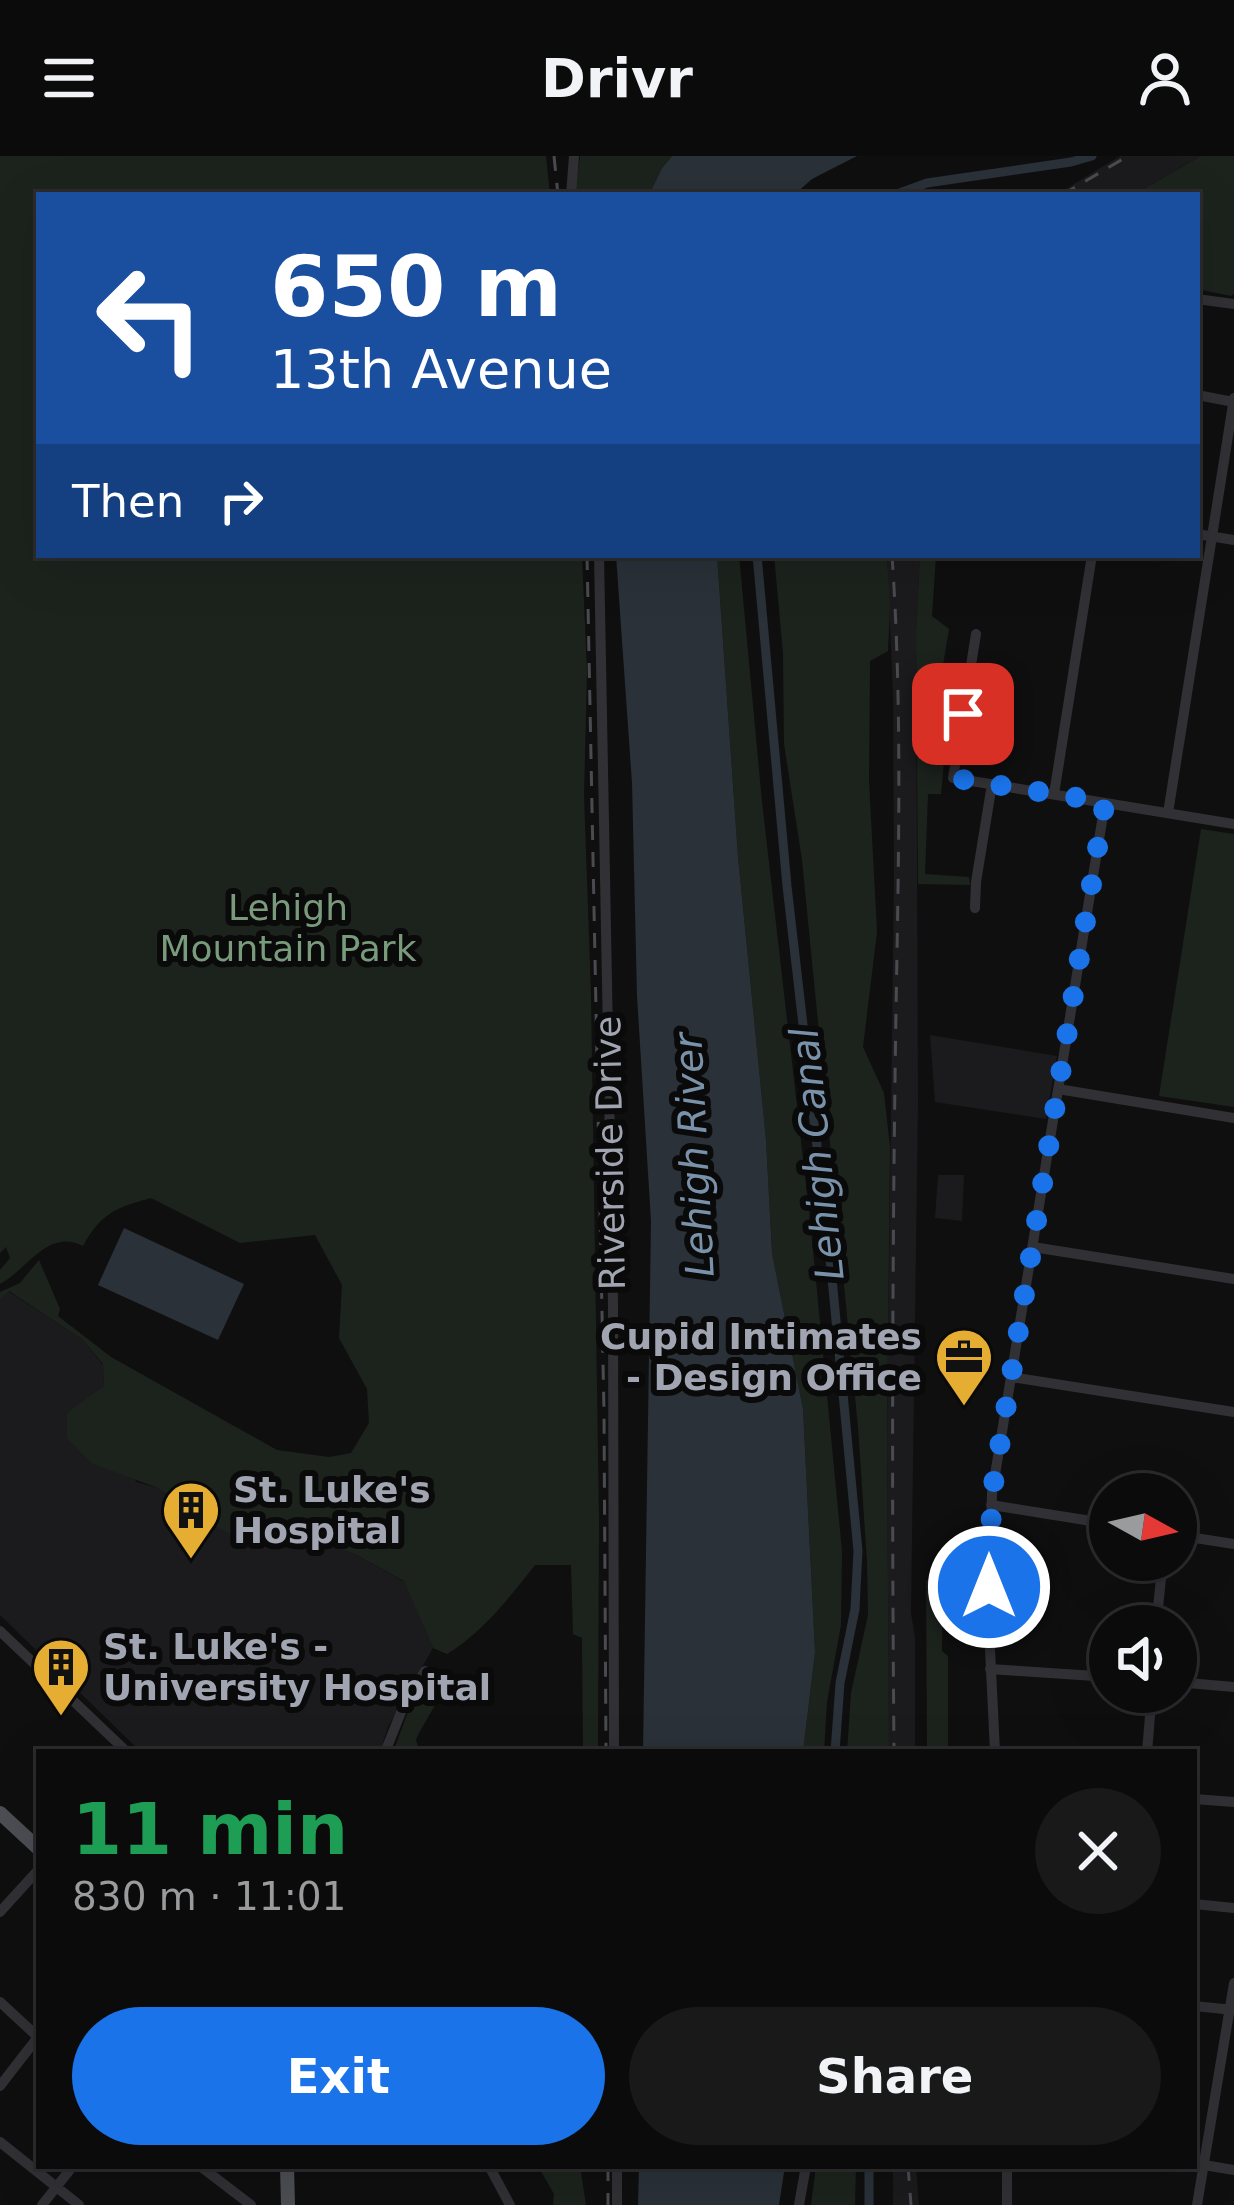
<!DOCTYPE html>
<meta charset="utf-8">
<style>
body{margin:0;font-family:"DejaVu Sans",sans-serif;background:#19191a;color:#f1f3f6;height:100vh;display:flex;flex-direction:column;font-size:45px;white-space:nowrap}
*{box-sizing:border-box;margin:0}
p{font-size:39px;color:#9a9b9d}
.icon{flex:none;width:66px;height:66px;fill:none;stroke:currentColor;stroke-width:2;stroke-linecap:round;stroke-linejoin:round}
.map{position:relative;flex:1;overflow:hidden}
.side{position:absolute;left:36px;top:1593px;width:1161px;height:420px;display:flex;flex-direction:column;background:#0b0b0c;border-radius:0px;box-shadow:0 12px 48px #0002,0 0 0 3px #2b2b2d}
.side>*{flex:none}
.top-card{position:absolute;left:36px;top:36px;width:1164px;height:366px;border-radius:0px;box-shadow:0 12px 48px #0002,0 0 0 3px #2b2b2d;background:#1a4fa0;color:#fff;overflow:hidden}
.needle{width:78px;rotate:98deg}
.buttons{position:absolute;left:1089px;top:1317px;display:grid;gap:24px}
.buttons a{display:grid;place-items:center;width:108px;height:108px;border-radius:50%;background:#0b0b0c;box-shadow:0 12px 48px #0002,0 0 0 3px #2b2b2d;font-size:60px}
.pin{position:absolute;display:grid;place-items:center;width:102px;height:102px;color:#fff;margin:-51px;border-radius:24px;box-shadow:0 6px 18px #0006}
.me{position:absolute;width:132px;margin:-66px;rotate:0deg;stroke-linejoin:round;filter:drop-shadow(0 0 9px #0008)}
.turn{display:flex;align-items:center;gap:42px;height:252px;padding:0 36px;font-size:54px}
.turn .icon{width:156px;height:156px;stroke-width:2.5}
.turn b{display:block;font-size:84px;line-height:102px}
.then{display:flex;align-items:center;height:114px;padding:0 36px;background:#0003;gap:24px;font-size:45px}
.round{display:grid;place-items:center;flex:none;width:126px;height:126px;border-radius:63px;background:#19191a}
.summary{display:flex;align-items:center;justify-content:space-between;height:204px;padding:0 36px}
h1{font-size:72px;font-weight:800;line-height:90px;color:#1e9e55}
.button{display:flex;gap:24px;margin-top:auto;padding:24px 36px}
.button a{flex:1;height:138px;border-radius:72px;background:#1a73e8;color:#fff;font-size:48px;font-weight:800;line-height:138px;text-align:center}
.button a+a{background:#19191a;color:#f1f3f6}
header{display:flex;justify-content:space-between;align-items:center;height:156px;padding:0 36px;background:#0b0b0c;font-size:54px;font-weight:800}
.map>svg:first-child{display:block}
.built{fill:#1b1b1d}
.green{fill:#1c231d}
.water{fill:#2a3138}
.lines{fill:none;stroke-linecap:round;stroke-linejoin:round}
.canal{stroke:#2a3138;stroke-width:9}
.minor{stroke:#313135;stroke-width:10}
.major{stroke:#4d4e54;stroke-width:14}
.rail{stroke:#4a4b50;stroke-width:3;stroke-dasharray:15 12;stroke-linecap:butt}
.route{stroke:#1a73e8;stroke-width:21;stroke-dasharray:0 37.8}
.labels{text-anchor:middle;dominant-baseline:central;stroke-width:12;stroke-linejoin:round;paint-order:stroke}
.park-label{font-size:36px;fill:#799b7c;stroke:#0a0a0b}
.street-label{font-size:36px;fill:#a1a5b1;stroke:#0a0a0b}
.poi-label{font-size:36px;font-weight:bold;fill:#a1a5b1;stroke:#0a0a0b;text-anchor:start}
.water-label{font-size:39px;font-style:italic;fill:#7992aa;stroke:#0a0a0b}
</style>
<header><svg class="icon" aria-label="menu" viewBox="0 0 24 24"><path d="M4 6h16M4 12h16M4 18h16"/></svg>Drivr<svg class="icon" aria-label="person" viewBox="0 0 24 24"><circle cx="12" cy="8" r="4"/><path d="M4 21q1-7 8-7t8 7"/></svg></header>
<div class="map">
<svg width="1234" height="2049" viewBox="0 0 1234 2049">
<rect width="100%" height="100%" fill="#0f0f10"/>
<path class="built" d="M1120 0H1201L1133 39H1056Z
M887 399H920L916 476 918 944 911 1457 915 1482V1596H889L887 1280 894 721 893 538Z
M930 879 1057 900 1046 963 935 946Z
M938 1019H964L962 1065 935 1062Z
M8 1135 83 1184 103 1209 104 1230 136 1326 158 1332 172 1345 207 1365 259 1382 292 1380 353 1397 405 1426 433 1492 388 1571 380 1596H141L0 1459V1144Z
M893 2010H916L919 2049H893Z"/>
<path class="green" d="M0 0H546L550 39H39V399H582L587 516 584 639 591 839 599 1364 598 1596H583L582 1482 573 1478 571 1409H535C509 1442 483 1476 447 1498L433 1492 404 1425 353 1397 292 1380 259 1382 229 1377 188 1356 158 1332 91 1307 67 1282V1257L104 1230 103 1208 83 1184 9 1135 0 1144V1136L20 1127 39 1104 60 1153 58 1160 111 1201 277 1294 329 1301 351 1297 369 1267 367 1233 339 1182 342 1129 315 1079 240 1087 151 1042C117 1051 101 1057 83 1090 48 1072 28 1113 0 1128V1114L10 1102 6 1091 0 1097Z
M580 0H672L662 12 649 39H575Z
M1201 0H1234V138L1231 140 1197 133V39H1133Z
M717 399H739L762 646 810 1063 842 1395 841 1469 827 1546 824 1596H803L815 1496 803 1253 772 1097 766 984 738 701Z
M774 399H887L890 451 888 495 870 505 869 624 877 776 863 891 884 937 890 991 887 1280 889 1596H847L851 1537 868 1459 867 1405 858 1271 802 704 784 588 783 497Z
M920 399H936L932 460 949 473 928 600 944 606 941 638H928L925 718 969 721 970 729 918 728 916 476Z
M1201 673 1234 678V951L1159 940Z
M947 1418 954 1428 943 1434 942 1495 948 1500V1596H927L926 1425Z
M428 1522 446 1530 419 1577 416 1584 419 1593 417 1596H393L408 1556Z
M538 2010H580L586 2049H553L554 2038Z
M816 2010H856L855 2049H811Z"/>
<path class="water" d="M672 0H857L812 23 794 39H649L662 12Z
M616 399H717L738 701 766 984 772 1097 803 1253 815 1496 803 1596H643L651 1065 637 840 632 627Z
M124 1072 244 1128 218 1184 98 1129Z
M639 2010H785L779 2049H638Z"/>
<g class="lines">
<path class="canal" d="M894 39 927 27 1071 6 1092 0
M757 399 787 730 831 1112 858 1395 855 1453 840 1527 835 1596
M869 2049V2010"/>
<path class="minor" d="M571 39 574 0
M1197 143 1234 148
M1197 239 1234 246
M1197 378 1234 384
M599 399 613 1148 614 1596
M976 478 953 622 1234 668
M1054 638 1092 399
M1168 657 1234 242
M975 752 976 726 992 628
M1058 933 1234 962
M1033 1091 1234 1123
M1011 1221 1234 1256
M991 1349 1110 1368
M1176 1379 1234 1388
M1156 1470 1163 1404
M0 1475 127 1596
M990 1513 1110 1521
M1176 1526 1234 1531
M385 1596 404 1549 425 1515
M995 1596 989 1472 992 1337 1105 647
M1147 1596 1152 1536
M1194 1643 1234 1646
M1194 1748 1234 1752
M0 1756 39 1713
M0 1846 39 1882
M1194 1850 1234 1854
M0 1930 38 1881
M0 1986 79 2049
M1204 2009 1234 2014
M200 2010 251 2049
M489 2010 510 2049
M617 2010V2049
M1007 2010V2049
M42 2049 73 2010
M799 2049 806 2010
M1197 2049 1234 1827"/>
<path class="major" d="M0 1657 39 1693
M287 2010 288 2049"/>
<path class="rail" d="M554 0 558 39
M1062 39 1128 0
M587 399 604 1257 606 1596
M892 399C904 574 897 750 895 925 892 1149 892 1372 894 1596
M608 2010V2049
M908 2010 911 2049"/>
</g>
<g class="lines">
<path class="route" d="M963 558 953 622 1105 646 992 1337 989 1431"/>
</g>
<defs>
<g id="office-pin" transform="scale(3)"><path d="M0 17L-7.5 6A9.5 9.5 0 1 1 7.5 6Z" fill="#e5ae32" stroke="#0a0a0b"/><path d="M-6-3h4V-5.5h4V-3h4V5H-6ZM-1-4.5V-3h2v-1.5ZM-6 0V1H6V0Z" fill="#111"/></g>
<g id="building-pin" transform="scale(3)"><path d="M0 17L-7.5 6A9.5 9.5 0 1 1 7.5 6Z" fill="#e5ae32" stroke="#0a0a0b"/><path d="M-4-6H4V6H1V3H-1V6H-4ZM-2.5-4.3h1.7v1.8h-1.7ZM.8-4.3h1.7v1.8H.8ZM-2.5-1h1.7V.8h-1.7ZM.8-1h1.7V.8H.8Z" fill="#111"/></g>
</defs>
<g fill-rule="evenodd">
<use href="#office-pin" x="964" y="1201"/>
<use href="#building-pin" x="191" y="1354"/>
<use href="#building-pin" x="61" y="1511"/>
</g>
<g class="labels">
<g class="park-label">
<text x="288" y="751">Lehigh<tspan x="288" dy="41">Mountain Park</tspan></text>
</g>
<g class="street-label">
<text transform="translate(610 997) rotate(-91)">Riverside Drive</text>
</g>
<g class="poi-label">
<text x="922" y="1180" text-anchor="end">Cupid Intimates<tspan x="922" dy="41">- Design Office</tspan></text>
<text x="233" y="1333">St. Luke's<tspan x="233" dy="41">Hospital</tspan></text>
<text x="103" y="1490">St. Luke's -<tspan x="103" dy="41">University Hospital</tspan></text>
</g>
<g class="water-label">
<text transform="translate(817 998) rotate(-96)">Lehigh Canal</text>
<text transform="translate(694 999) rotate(-93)">Lehigh River</text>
</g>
</g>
</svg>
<div class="buttons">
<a><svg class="needle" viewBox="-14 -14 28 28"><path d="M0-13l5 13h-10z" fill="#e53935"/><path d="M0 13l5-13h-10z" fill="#9a9b9d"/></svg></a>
<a><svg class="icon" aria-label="sound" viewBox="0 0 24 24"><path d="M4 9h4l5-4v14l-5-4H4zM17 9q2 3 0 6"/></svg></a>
</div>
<div class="pin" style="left:963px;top:558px;background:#d93025"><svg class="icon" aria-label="arrive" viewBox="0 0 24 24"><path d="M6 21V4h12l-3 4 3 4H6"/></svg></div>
<svg class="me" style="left:989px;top:1431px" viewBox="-20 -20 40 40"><circle r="17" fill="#1a73e8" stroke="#fff" stroke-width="3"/><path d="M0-11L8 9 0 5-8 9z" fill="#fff"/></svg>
<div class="top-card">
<div class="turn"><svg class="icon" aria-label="left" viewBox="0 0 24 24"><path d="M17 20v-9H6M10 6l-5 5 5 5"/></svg><div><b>650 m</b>13th Avenue</div></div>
<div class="then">Then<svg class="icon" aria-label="right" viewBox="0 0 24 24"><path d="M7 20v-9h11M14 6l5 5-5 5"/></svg></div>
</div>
<section class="side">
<div class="summary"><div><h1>11 min</h1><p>830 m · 11:01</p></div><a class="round"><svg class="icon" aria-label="close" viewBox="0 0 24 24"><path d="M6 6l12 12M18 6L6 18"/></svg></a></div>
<div class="button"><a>Exit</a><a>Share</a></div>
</section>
</div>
